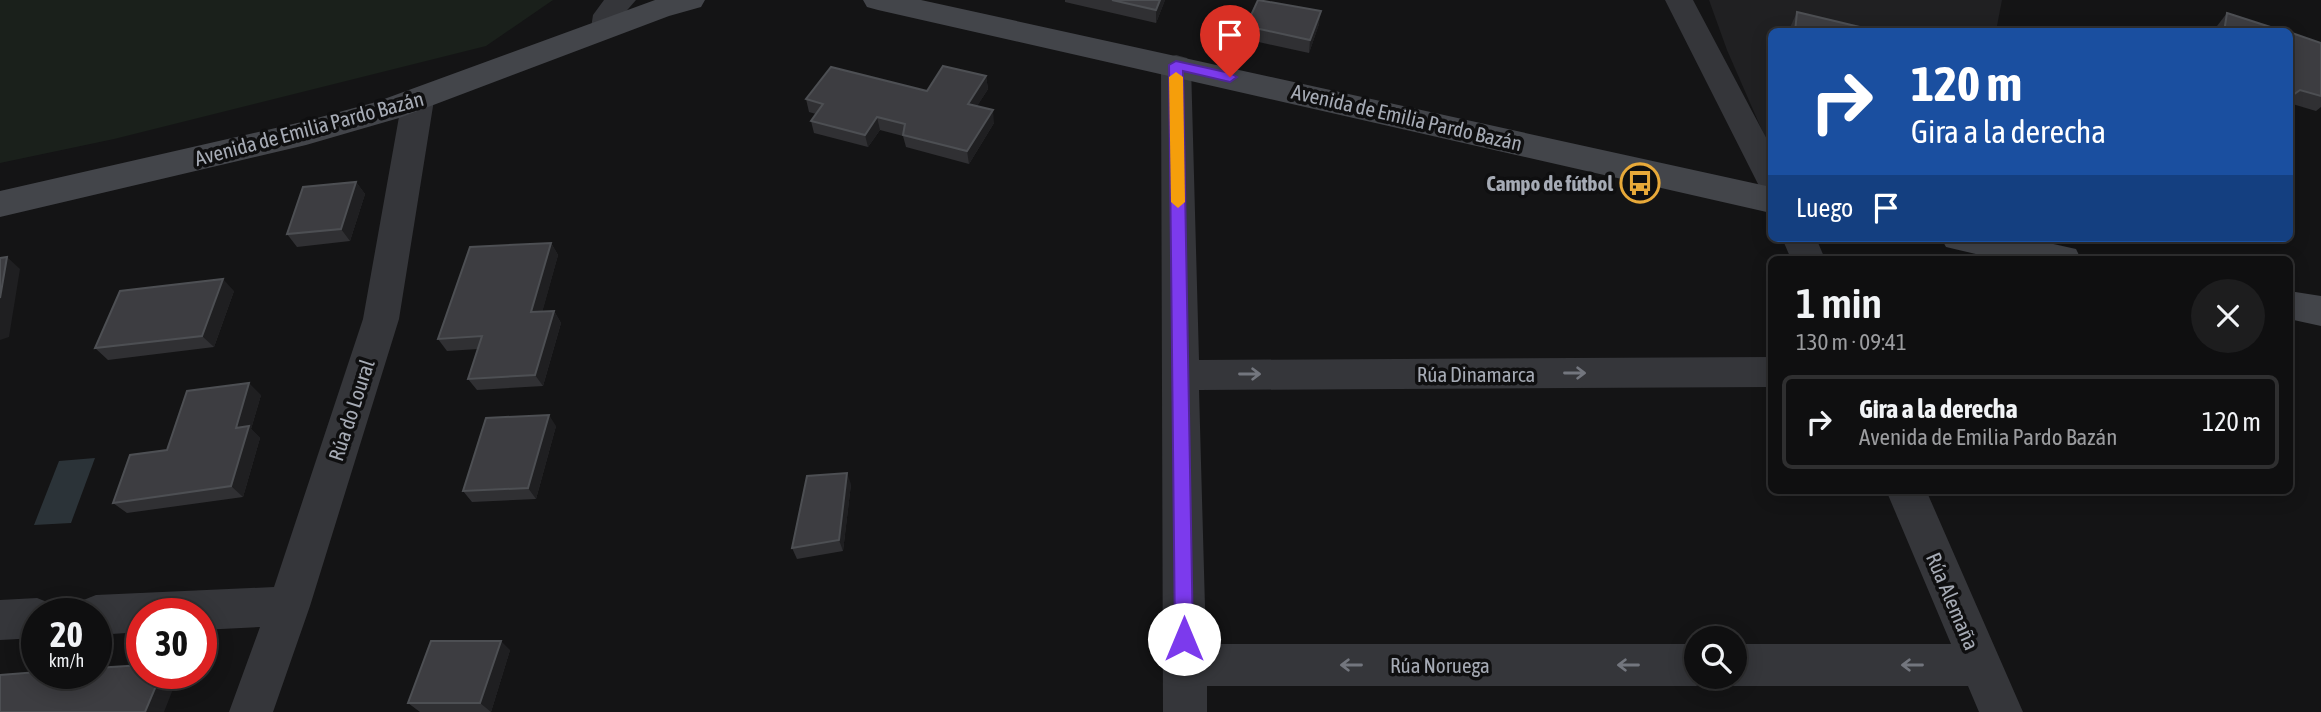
<!DOCTYPE html>
<html lang="es">
<meta charset="utf-8">
<style>
body{margin:0;font-family:"Asap Condensed",sans-serif;background:#1d1d1e;color:#f1f3f6;height:100vh;display:flex;flex-direction:column;font-size:26px;white-space:nowrap}
*{box-sizing:border-box;margin:0}
p{font-size:23px;color:#9b9c9f}
.icon{flex:none;width:38px;height:38px;fill:none;stroke:currentColor;stroke-width:2;stroke-linecap:round;stroke-linejoin:round}
.map{position:relative;flex:1;overflow:hidden}
.side{position:absolute;left:1768px;top:256px;width:525px;height:238px;display:flex;flex-direction:column;background:#0f0f10;border-radius:10px;box-shadow:0 4px 18px #0003,0 0 0 2px #2f2f30}
.side>*{flex:none}
.hud{position:absolute;left:1768px;top:28px;width:525px;height:214px;border-radius:10px;box-shadow:0 4px 18px #0003,0 0 0 2px #2f2f30;background:#1a4fa0;color:#fff;overflow:hidden}
.tools{position:absolute;left:1684px;top:626px;display:grid;gap:14px}
.tools a{display:grid;place-items:center;width:63px;height:63px;border-radius:50%;background:#0f0f10;box-shadow:0 4px 18px #0003,0 0 0 2px #2f2f30;font-size:35px}
.speed{position:absolute;left:21px;top:598px;display:flex;gap:14px;font-size:35px;font-weight:700;text-align:center}
.speed>*{display:grid;place-content:center;width:91px;height:91px;border-radius:50%;background:#0f0f10;box-shadow:0 4px 18px #0003,0 0 0 2px #2f2f30;line-height:1}
.speed small{font-size:18px;font-weight:400}
.speed .limit{border:10px solid #d22;background:#fff;color:#111}
.pin{position:absolute;display:grid;place-items:center;width:60px;height:60px;color:#fff;margin:-72px -30px;border-radius:50% 50% 50% 0;rotate:-45deg;box-shadow:0 0 7px #0007}
.pin .icon{rotate:45deg}
.me{position:absolute;width:77px;margin:-38px;rotate:0deg;stroke-linejoin:round;filter:drop-shadow(0 0 5px #0008)}
.turn{display:flex;align-items:center;gap:24px;height:147px;padding:0 28px;font-size:32px}
.turn .icon{width:91px;height:91px;stroke-width:2.5}
.turn b{display:block;font-size:49px;line-height:60px}
.then{display:flex;align-items:center;height:66px;padding:0 28px;background:#0003;gap:14px;font-size:26px}
.round{display:grid;place-items:center;flex:none;width:74px;height:74px;border-radius:37px;background:#1d1d1e}
.headline{display:flex;align-items:center;justify-content:space-between;height:119px;padding:0 28px}
h1{font-size:42px;font-weight:600;line-height:52px}
ul{padding:0;list-style:none}
li{display:flex;align-items:center;gap:21px;height:94px;margin:0 14px 10px;padding:0 14px;border:4px solid #2f2f30;border-radius:10px}
li div{flex:1}
li b{display:block;font-size:26px}
li em{font-style:normal}
.map>svg:first-child{display:block}
.built{fill:#202022}
.green{fill:#1a201b}
.water{fill:#2b3338}
.lines{fill:none;stroke-linecap:round;stroke-linejoin:round}
.street{fill:#35363a;fill-rule:evenodd}
.secondary{fill:#43454a;fill-rule:evenodd}
.wall{fill:#303033}
.shaded-wall{fill:#1f1f21}
.building{fill:#3d3d41;stroke:#4d4f53;stroke-width:2}
.oneway{stroke:#73767e}
.route{fill:#7c3aed;stroke:#51269a;stroke-width:2}
.slow{fill:#f59e0b}
.labels{text-anchor:middle;dominant-baseline:central;stroke-width:7;stroke-linejoin:round;paint-order:stroke}
.street-label{font-size:21px;fill:#a6abb5;stroke:#0f0f10}
.poi-label{font-size:21px;font-weight:bold;fill:#a6abb5;stroke:#0f0f10;text-anchor:end}
</style>
<div class="map">
<svg width="2321" height="712" viewBox="0 0 2321 712">
<rect width="100%" height="100%" fill="#141415"/>
<path class="built" d="M1709 0H2002L1996 31 1771 32V151L1727 50Z"/>
<path class="green" d="M0 0H553L486 46 114 139 0 163Z"/>
<path class="water" d="M95 458 71 523 34 525 59 461Z"/>
<g class="lines">
<path class="street" d="M604 0H636L622 16 621 28 616 35 606 37 596 35 591 28 593 15Z
M1665 0H1693L1771 147V190L1759 186 1755 178Z
M1176 55 1187 58 1191 65 1199 360 1771 357V387L1199 390 1206 644H1696V677H1712L1711 680 1696 686H1207V712H1163L1161 65 1165 58Z
M418 89 429 93 434 100 399 319 310 606 273 712H229L260 627 201 630V614H142V632L96 635V614H75L81 601 96 595 274 587 363 319 402 100 407 93Z
M1782 238H1816L1825 259H1791Z
M1886 490H1926L2023 712H1979L1968 686H1734L1719 680 1718 677H1734V644H1951Z
M37 598 52 604 57 614H37V638L0 640V600Z"/>
<path class="secondary" d="M655 0H705L701 7 669 16 399 118 306 145 0 217V191L306 121 376 102Z
M863 0H921L1771 187V213L878 10 867 7Z
M1941 238H2026L2076 249 2081 259H1997L1946 247Z
M2289 291 2321 296V326L2289 319Z"/>
</g>
<path class="wall" d="M1065 0H1165L1156 23 1065 2Z
M1797 12 1863 32H1788Z
M2227 13 2286 32H2216L2217 26Z
M1319 24 1309 53 1245 39 1246 26Z
M2289 32 2321 43V107L2316 111 2289 103Z
M986 76 988 89 977 106 994 123 969 164 906 147 903 136 880 130 868 147 814 133 811 121 816 114 809 112 806 99 927 91Z
M356 182 365 194 350 241 297 247 287 234Z
M551 243 558 255 542 312 554 311 561 323 543 386 477 390 468 379 478 349 447 351 438 339Z
M234 291 214 347 108 360 95 348Z
M261 395 251 429 260 438 243 497 127 513 113 503Z
M556 426 536 499 472 502 463 491Z
M851 484 843 551 797 559 792 548Z
M510 650 491 712H420L408 703Z"/>
<path class="shaded-wall" d="M1160 0H1165L1156 23V10Z
M1321 11 1319 24 1309 53 1310 40Z
M986 76 988 89 970 117 968 104Z
M993 110 994 123 969 164 967 151Z
M877 117 880 130 868 147 865 135Z
M356 182 365 194 350 241 341 229Z
M551 243 558 255 539 324 531 312Z
M7 257 20 269 9 337 0 340V298Z
M223 279 234 291 214 347 202 336Z
M554 311 561 323 543 386 535 375Z
M249 383 261 395 251 429 260 438 243 497 231 486 236 428Z
M549 415 556 426 536 499 528 488Z
M847 473 851 484 843 551 839 540Z
M501 641 510 650 491 712 480 703Z
M161 674H179L164 712H145Z"/>
<path class="building" d="M1112 0H1160L1156 10Z
M1258 0 1321 11 1310 40 1246 26Z
M1797 12 1864 28 1863 32H1795Z
M2227 13 2286 32H2224Z
M2289 32 2321 43V96L2300 90 2293 95 2289 94Z
M943 66 986 76 968 104 993 110 967 151 903 135 905 124 877 117 865 135 811 121 823 104 806 99 831 67 927 91Z
M356 182 341 229 287 234 303 187Z
M551 243 531 312 554 311 535 375 468 379 482 336 438 339 470 247Z
M7 257 0 298V258Z
M223 279 202 336 95 348 120 291Z
M249 383 236 428 249 426 231 486 113 503 130 455 167 450 187 391Z
M549 415 528 488 463 491 486 418Z
M847 473 839 540 792 548 807 476Z
M431 641H501L480 703H408Z
M142 665V674H161L145 712H0V675L37 672V674H96V668Z"/>
<defs><path id="oneway-shaft" d="M-6 0H5M1.5-3L5.5 0L1.5 3" fill="none" stroke-width="1.6" stroke-linecap="round" stroke-linejoin="round" transform="scale(1.75)"/></defs>
<g class="oneway">
<use href="#oneway-shaft" transform="translate(1575 373)"/>
<use href="#oneway-shaft" transform="translate(1250 374)"/>
<use href="#oneway-shaft" transform="translate(1351 665) rotate(-180)"/>
<use href="#oneway-shaft" transform="translate(1628 665) rotate(-180)"/>
<use href="#oneway-shaft" transform="translate(1912 665) rotate(-180)"/>
</g>
<path class="route" d="M1176 61 1230 73 1237 77 1230 82 1183 71 1193 639 1190 645 1184 647 1177 645 1175 639 1169 65Z"/>
<path class="slow" d="M1176 72 1183 77 1185 202 1178 208 1171 202 1169 77Z"/>
<defs>
<g id="bus-ring" transform="scale(2.0125)"><circle r="9.5" fill="#0f0f10" stroke="#e8a939" stroke-width="1.5"/><path d="M-5-6H5V4H4V6H2V4H-2V6H-4V4H-5ZM-3.5-4V0h7V-4ZM-3.5 1.2v1.5H-2V1.2ZM2 1.2v1.5H3.5V1.2Z" fill="#e8a939"/></g>
</defs>
<g fill-rule="evenodd">
<use href="#bus-ring" x="1640" y="183"/>
</g>
<g class="labels">
<g class="street-label">
<text transform="translate(1407 117) rotate(13)">Avenida de Emilia Pardo Bazán</text>
<text transform="translate(309 128) rotate(-15)">Avenida de Emilia Pardo Bazán</text>
<text x="1476" y="374">Rúa Dinamarca</text>
<text transform="translate(351 410) rotate(-72)">Rúa do Loural</text>
<text transform="translate(1953 601) rotate(67)">Rúa Alemaña</text>
<text x="1440" y="665">Rúa Noruega</text>
</g>
<g class="poi-label">
<text x="1613" y="183">Campo de fútbol</text>
</g>
</g>
</svg>
<div class="tools">
<a><svg class="icon" aria-label="search" viewBox="0 0 24 24"><circle cx="10" cy="10" r="6"/><path d="M15 15l6 6"/></svg></a>
</div>
<div class="speed"><div>20<small>km/h</small></div><div class="limit">30</div></div>
<div class="pin" style="left:1230px;top:77px;background:#d93025"><svg class="icon" aria-label="arrive" viewBox="0 0 24 24"><path d="M6 21V4h12l-3 4 3 4H6"/></svg></div>
<svg class="me" style="left:1184px;top:639px" viewBox="-20 -20 40 40"><circle r="19" fill="#fff"/><path d="M0-13L10 11 0 6-10 11z" fill="#7c3aed"/></svg>
<div class="hud">
<div class="turn"><svg class="icon" aria-label="right" viewBox="0 0 24 24"><path d="M7 20v-9h11M14 6l5 5-5 5"/></svg><div><b>120 m</b>Gira a la derecha</div></div>
<div class="then">Luego<svg class="icon" aria-label="arrive" viewBox="0 0 24 24"><path d="M6 21V4h12l-3 4 3 4H6"/></svg></div>
</div>
<section class="side">
<div class="headline"><div><h1>1 min</h1><p>130 m · 09:41</p></div><a class="round"><svg class="icon" aria-label="close" viewBox="0 0 24 24"><path d="M6 6l12 12M18 6L6 18"/></svg></a></div>
<ul>
<li><svg class="icon" aria-label="right" viewBox="0 0 24 24"><path d="M7 20v-9h11M14 6l5 5-5 5"/></svg><div><b>Gira a la derecha</b><p>Avenida de Emilia Pardo Bazán</p></div><em>120 m</em></li>
</ul>
</section>
</div>
